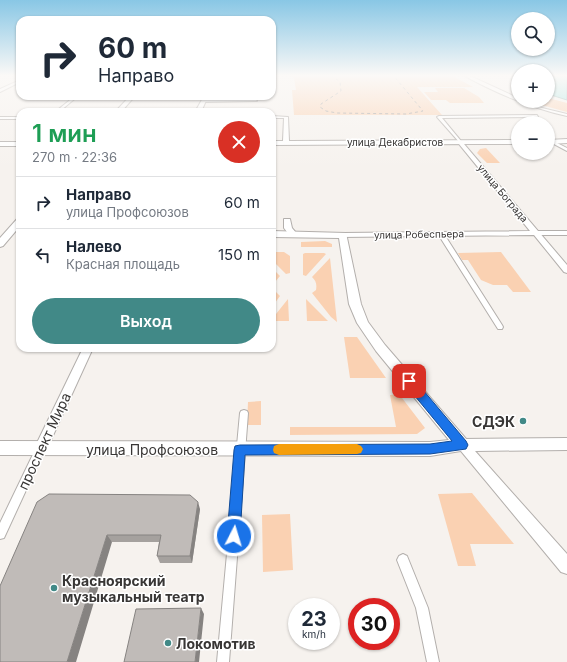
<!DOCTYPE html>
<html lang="ru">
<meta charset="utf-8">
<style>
body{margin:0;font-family:Inter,sans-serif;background:#f6f6f7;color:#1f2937;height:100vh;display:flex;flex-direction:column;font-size:15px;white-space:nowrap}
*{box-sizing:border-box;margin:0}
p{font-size:13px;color:#747a83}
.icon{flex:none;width:22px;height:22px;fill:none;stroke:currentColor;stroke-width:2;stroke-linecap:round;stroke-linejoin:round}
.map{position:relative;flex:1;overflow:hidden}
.panel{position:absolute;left:16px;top:108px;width:260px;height:244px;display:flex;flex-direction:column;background:#fff;border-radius:12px;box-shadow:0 1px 3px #0004}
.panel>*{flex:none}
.guide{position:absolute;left:16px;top:16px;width:260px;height:84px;border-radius:12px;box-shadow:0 1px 3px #0004;background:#fff;color:#1f2937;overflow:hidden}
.controls{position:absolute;left:511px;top:12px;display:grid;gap:8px}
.controls a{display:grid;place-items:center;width:44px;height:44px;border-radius:50%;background:#fff;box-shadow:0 1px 3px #0004;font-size:20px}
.speed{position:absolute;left:288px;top:598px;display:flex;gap:8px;font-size:20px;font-weight:700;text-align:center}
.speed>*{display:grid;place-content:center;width:52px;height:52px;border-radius:50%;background:#fff;box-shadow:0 1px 3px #0004;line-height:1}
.speed small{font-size:10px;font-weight:400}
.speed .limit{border:6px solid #d22;background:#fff;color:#111}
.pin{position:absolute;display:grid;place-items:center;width:34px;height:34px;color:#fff;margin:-17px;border-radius:8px;box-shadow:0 2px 6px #0006}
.me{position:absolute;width:44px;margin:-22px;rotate:5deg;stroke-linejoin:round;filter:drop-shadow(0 0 3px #0008)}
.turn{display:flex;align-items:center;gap:14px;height:84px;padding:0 16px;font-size:18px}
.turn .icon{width:52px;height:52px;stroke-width:2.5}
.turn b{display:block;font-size:28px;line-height:34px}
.round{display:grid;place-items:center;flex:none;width:42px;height:42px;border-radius:21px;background:#f6f6f7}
.head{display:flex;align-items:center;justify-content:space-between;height:68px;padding:0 16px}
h1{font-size:24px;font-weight:600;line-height:30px;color:#1e9e55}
.action{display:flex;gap:8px;margin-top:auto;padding:8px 16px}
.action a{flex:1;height:46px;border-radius:24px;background:#418987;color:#fff;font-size:16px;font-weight:600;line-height:46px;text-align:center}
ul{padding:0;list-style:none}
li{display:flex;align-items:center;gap:12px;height:52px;padding:0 16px;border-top:1px solid #e0e1e3}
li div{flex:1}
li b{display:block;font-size:15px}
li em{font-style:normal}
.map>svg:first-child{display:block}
.green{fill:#fad1b2}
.water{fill:#9ce3e1;stroke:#7eafad}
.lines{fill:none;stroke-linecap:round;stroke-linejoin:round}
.street-casing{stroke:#b3afac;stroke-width:2}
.secondary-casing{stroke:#b3afac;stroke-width:2}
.primary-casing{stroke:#b3afac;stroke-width:2}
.street{fill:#fff;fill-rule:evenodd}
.secondary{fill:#fff;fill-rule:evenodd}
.primary{fill:#fff;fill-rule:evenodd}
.rail{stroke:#999693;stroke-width:1;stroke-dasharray:3 3;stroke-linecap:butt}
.wall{fill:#a5a19e}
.shaded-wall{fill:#868381}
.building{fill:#c0bbb8;stroke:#868381}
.route{fill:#1a73e8;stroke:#114b97}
.slow{fill:#f59e0b}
.poi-dot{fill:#418987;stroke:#fff;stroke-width:1.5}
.labels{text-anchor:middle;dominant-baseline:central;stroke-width:3;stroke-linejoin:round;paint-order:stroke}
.far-street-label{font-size:10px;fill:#383635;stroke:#fff}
.near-poi-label{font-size:14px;font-weight:bold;fill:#383635;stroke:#fff;text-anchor:start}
.near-street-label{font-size:14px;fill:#383635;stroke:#fff}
</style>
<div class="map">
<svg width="567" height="662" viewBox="0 0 567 662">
<rect width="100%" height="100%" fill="#f6f2ee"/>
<path class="green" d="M291 75H451L473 87H417L442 115H294L292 90H296L294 78Z
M435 88H464L479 97 484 103H450L446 100H431L424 92H438Z
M548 98 567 103V112L527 101H548Z
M486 148 500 163H487L477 153 480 149Z
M325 241 332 244V247H301V242Z
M272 252H284L290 256V273L286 274 272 260Z
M501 252 531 292H513L507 285H493L481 280 468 260H462L458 253Z
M305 253H324L326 254 306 276 303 275V254Z
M330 258 337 322 331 317 312 293 316 290C317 284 316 281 312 277Z
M272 268 280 276 275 282 276 292 280 296 272 307Z
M288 299 289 321H272V319Z
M306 299 328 321H307Z
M344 337H357L386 378H350Z
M399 394 425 428 417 434 290 435V427H396L390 395Z
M261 401V425H247L248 402Z
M472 493 514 544H470L476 566H458L438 494Z
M290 514 293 570 263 572 262 515Z"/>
<path class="water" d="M548 75H567V100L548 94V80L551 82 556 81Z"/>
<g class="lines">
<g class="street-casing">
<path id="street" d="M75 96H78L59 112H55Z
M203 100H256L257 101 204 102Z
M537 115 538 117 442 118 461 141V143H460L437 117 439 116Z
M553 141 567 148V151L552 143 551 142Z
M567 231V235H537L534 233 537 231Z
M441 232 444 234 502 325 503 327 502 329H498L438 234Z
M244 410 247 411 248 413 229 662H217L240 413 241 411Z
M40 445 43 446 45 449 4 538 0 539V523L37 446Z
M403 554 407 556 428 608 439 662H427L416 608 397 560 399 556Z"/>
</g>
<g class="secondary-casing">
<path id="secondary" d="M463 75H468L518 98V101H523L542 108 567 114V116C530 108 496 93 463 75Z
M20 80V82L0 92V89Z
M272 116 288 117 289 141 518 140V144H464L567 265V273L564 272 534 235 340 237 339 235 343 233 530 231 459 144 272 145V141H283L284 118H272Z
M0 117H20V119H0Z
M567 139V143L548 144V140Z
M0 142H20V146H0Z
M284 219H290L292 228 297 234 296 236H290L284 228Z
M83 348H93L45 453 40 455 35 453 34 449Z
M567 438V450L475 451 567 554V574L561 572 456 445 457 441 462 439Z"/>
</g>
<g class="primary-casing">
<path id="primary" d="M130 96H135L121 112H115Z
M204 96H208L201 112H195Z
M20 218V226L3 246 0 247V238L17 219Z
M272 231 346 233 361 304 368 322 385 345 467 440 470 445 467 450 430 456 0 455V441L430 442 449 440 376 351 357 323 349 304 339 238 272 237Z"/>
</g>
<use href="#street" class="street"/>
<use href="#secondary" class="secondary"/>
<use href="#primary" class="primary"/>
<path class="rail" d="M331 75 340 82 341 91 321 104 320 107 326 111 337 113 406 114 423 111 393 75"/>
</g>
<path class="wall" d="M37 502 200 509 192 563H160L157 556 159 542H112Z"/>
<path class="shaded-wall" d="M198 502 200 509 192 563 190 556Z
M107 535 112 542 76 662H67Z
M201 608 204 614 199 662H195Z"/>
<path class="building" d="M49 494 190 495 198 502 190 556H157L161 535H107L67 662H0V586L37 502Z
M201 608 195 662H124L136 609Z"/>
<linearGradient id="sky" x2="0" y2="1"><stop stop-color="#89c7e5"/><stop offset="0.45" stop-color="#fbf9f7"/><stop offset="1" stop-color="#fbf9f7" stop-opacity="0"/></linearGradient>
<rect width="567" height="168" fill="url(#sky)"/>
<path class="route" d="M409 377 413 378 466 441 468 445 466 449 430 454 245 455 240 536 238 540 234 542 229 540 227 536 234 450 235 446 240 445 430 444 452 441 405 384 404 381 405 378Z"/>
<path class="slow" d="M279 444H357L361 446 363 449 361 453 357 454 279 455 274 453 273 450 274 446Z"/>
<g class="poi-dot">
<circle cx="523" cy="421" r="4"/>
<circle cx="54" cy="588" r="4"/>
<circle cx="168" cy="643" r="4"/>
</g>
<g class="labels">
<g class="far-street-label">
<text x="395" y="142">улица Декабристов</text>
<text transform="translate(503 193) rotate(50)">улица Бограда</text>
<text transform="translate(419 234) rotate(-1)">улица Робеспьера</text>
</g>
<g class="near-poi-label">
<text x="515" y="421" text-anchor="end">СДЭК</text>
<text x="62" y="580">Красноярский<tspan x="62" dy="16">музыкальный театр</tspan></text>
<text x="176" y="643">Локомотив</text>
</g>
<g class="near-street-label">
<text transform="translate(44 441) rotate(-65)">проспект Мира</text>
<text x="152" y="449">улица Профсоюзов</text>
</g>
</g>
</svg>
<div class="controls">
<a><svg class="icon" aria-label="search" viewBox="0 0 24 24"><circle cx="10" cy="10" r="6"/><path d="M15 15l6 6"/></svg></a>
<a>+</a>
<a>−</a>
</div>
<div class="speed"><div>23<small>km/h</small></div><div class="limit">30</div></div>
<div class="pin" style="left:409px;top:381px;background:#d93025"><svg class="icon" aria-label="arrive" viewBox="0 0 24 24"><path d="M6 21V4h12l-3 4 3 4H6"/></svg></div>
<svg class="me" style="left:234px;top:536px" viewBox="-20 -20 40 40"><circle r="17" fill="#1a73e8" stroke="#fff" stroke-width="3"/><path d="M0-11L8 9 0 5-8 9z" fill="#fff"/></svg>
<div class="guide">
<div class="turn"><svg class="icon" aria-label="right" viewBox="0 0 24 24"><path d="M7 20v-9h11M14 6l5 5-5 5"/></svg><div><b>60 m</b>Направо</div></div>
</div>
<section class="panel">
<div class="head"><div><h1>1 мин</h1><p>270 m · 22:36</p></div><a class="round" style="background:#d93025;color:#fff"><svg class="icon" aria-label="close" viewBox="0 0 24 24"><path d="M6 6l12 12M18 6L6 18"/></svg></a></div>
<ul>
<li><svg class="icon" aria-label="right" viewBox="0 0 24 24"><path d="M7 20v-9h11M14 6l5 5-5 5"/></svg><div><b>Направо</b><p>улица Профсоюзов</p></div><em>60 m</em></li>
<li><svg class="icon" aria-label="left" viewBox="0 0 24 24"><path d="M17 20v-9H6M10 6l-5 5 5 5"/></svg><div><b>Налево</b><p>Красная площадь</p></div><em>150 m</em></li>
</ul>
<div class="action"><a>Выход</a></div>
</section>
</div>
